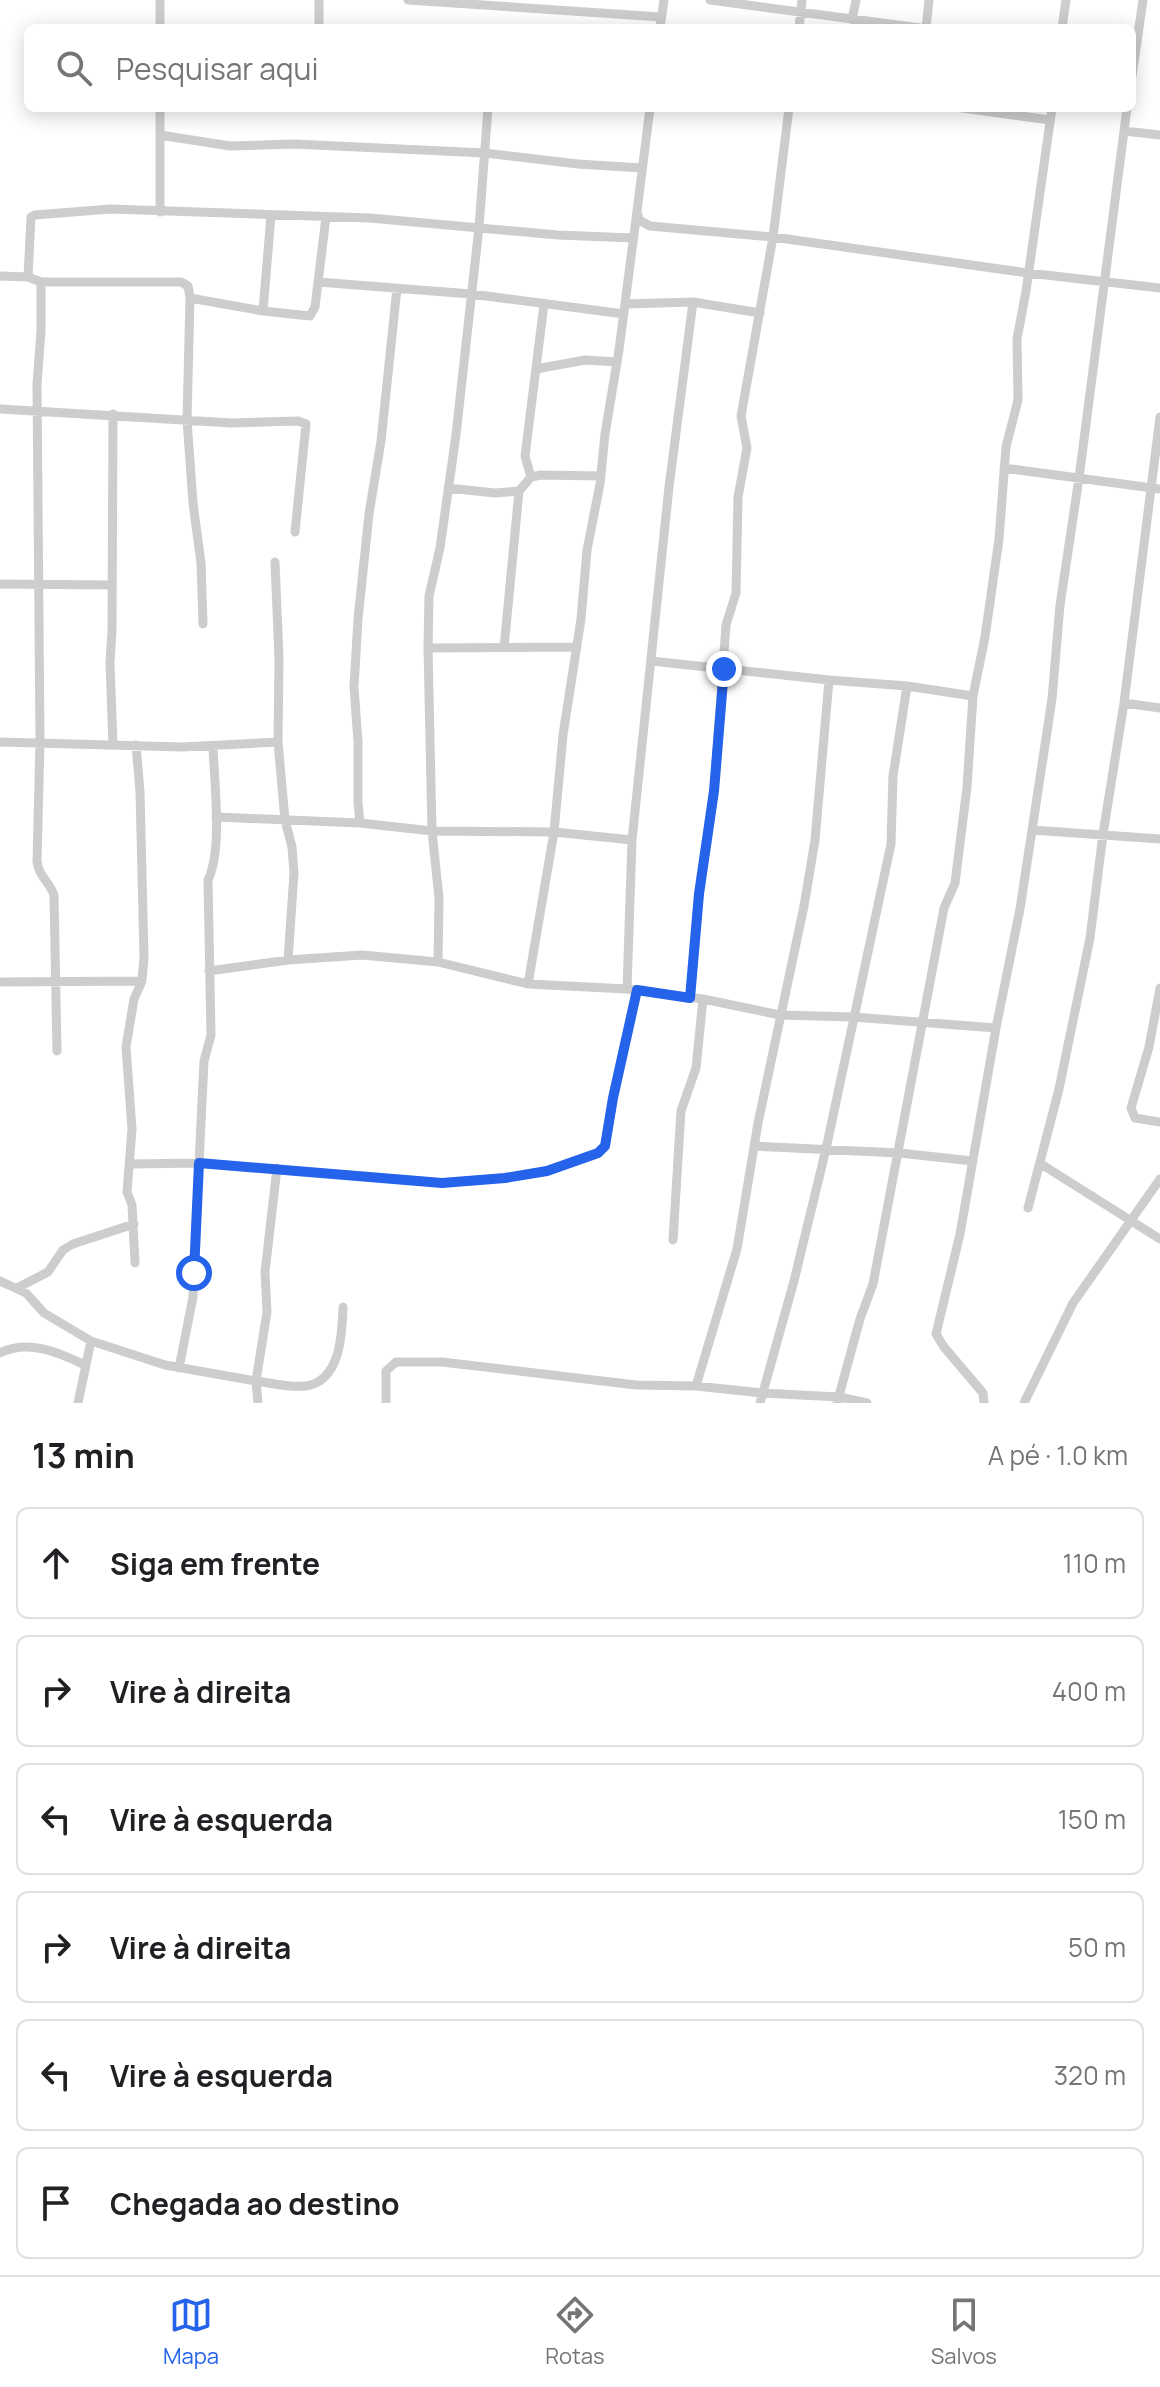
<!DOCTYPE html>
<html lang="pt">
<meta charset="utf-8">
<style>
:root{--surface:#fff;--page:#f2f2f2;--text:#202124;--muted:#757577;--line:#e0e0e0;--accent:#2563eb}
body{margin:0;font-family:Manrope,sans-serif;background:var(--page);color:var(--text)}
.stop{position:absolute;width:24px;height:24px;margin:-18px;border:6px solid #2563eb;border-radius:50%;background:#fff}
.stop.end{background:#2563eb;border-color:#fff;box-shadow:0 2px 8px #0008}
.list{margin:0;padding:0;list-style:none}
h2{display:flex;justify-content:space-between;align-items:center;height:104px;margin:0;padding:0 32px;font-size:34px}
h2 small{font-size:26px;font-weight:400;color:var(--muted)}
.list li{display:grid;grid-template-columns:52px 1fr auto;gap:24px;align-items:center;box-sizing:border-box;height:112px;margin:0 16px 16px;padding:0 16px;border:2px solid var(--line);border-radius:12px}
.list b{display:block;font-size:30px;white-space:nowrap}
.list em{font-size:26px;font-style:normal;color:var(--muted)}
.icon{flex:none;width:44px;height:44px;fill:none;stroke:currentColor;stroke-width:2;stroke-linecap:round;stroke-linejoin:round}
.map{position:relative;flex:none;width:1160px;height:1403px;overflow:hidden}
.search{position:absolute;background:var(--surface);box-shadow:0 4px 20px #0003;left:24px;right:24px;top:24px;height:88px;display:flex;align-items:center;gap:20px;box-sizing:border-box;padding:0 28px;border-radius:12px;color:var(--muted);font-size:30px}
.sheet{height:872px;background:var(--surface)}
nav{display:flex;justify-content:space-around;align-items:center;box-sizing:border-box;height:112px;border-top:2px solid var(--line);background:var(--surface);font-size:22px;color:var(--muted)}
nav a{display:grid;justify-items:center;gap:4px}
nav .on{color:var(--accent)}
.map>svg:first-child{display:block}
.lines{fill:none;stroke-linecap:round;stroke-linejoin:round}
.minor{stroke:#cdcdcd;stroke-width:9}
.route{stroke:#2563eb;stroke-width:10}
</style>
<div class="map">
<svg width="1160" height="1403" viewBox="0 0 1160 1403">
<rect width="100%" height="100%" fill="#fff"/>
<g class="lines">
<path class="minor" d="M 160,0 L 160,28
M 408,0 L 661,17
M 710,0 L 920,28
M 852,20 L 856,0
M 319,28 L 319,0
M 660,28 L 664,0
M 799,28 L 802,0
M 926,28 L 929,0
M 1062,28 L 1066,0
M 1132,76 L 1143,0
M 160,108 L 160,212
M 650,108 L 637,211 L 639,220 L 650,226 L 773,237 L 1028,273 L 1160,288
M 962,108 L 1050,120
M 1124,131 L 1160,135
M 160,135 L 230,146 L 294,144 L 485,153 L 578,164 L 642,168
M 0,276 L 28,277 L 41,282 L 181,282 L 188,286 L 190,298 L 187,420 L 193,503 L 201,563 L 203,624
M 28,277 L 31,217 L 35,215 L 111,209 L 370,218 L 558,235 L 633,238
M 41,282 L 41,331 L 37,384 L 40,742 L 37,861 C 39,878 48,879 54,895 L 57,1051
M 318,282 L 471,294 L 624,314
M 190,298 L 263,311 L 310,316 L 315,307 L 326,217
M 625,304 L 693,302 L 760,313
M 263,311 L 271,215
M 536,369 L 585,360 L 617,362
M 0,409 L 232,423 L 298,421 L 306,424 L 295,532
M 1004,468 L 1160,489
M 531,477 L 525,456 L 544,304
M 448,488 L 495,493 L 519,491 L 531,477 L 541,475 L 601,476
M 275,562 L 279,658 L 278,742 L 285,820 L 292,847 L 294,873 L 288,960
M 0,584 L 111,585
M 428,648 L 577,647
M 504,648 L 519,491
M 651,661 L 829,680 L 907,686 L 973,696
M 1124,703 L 1160,708
M 0,742 L 182,747 L 278,742
M 113,744 L 110,663 L 112,631 L 113,414
M 213,746 C 214,782 223,849 208,880 L 211,1035 L 204,1061 L 199,1163 L 442,1183 L 505,1178 L 547,1171 L 598,1153 L 605,1146 L 613,1098 L 637,990
M 216,817 L 360,823 L 432,831 L 554,832 L 632,840
M 360,823 L 358,803 L 358,742 L 354,687 L 358,619 L 369,514 L 381,441 L 397,288
M 1032,830 L 1160,839
M 438,962 L 439,898 L 432,831 L 428,648 L 429,596 L 440,548 L 456,435 L 479,227 L 488,108
M 209,971 L 288,960 L 362,955 L 438,962 L 528,984 L 627,989 L 703,999 L 780,1015 L 853,1017 L 996,1028
M 0,982 L 142,981
M 528,984 L 554,832 L 563,735 L 581,619 L 587,550 L 600,484 L 605,434 L 619,350 L 637,211
M 1160,988 L 1149,1047 L 1131,1108 L 1135,1118 L 1160,1122
M 627,989 L 632,840 L 669,487 L 693,302
M 690,998 L 699,894 L 714,791 L 726,625 L 736,593 L 738,497 L 747,448 L 741,416 L 773,237 L 789,108
M 754,1146 L 899,1153 L 973,1161
M 130,1164 L 199,1163 L 193,1297 L 179,1368
M 1041,1164 L 1160,1239
M 277,1168 L 265,1272 L 267,1312 L 256,1381 C 272,1383 290,1388 306,1386 C 341,1381 342,1333 343,1307
M 1028,1208 L 1059,1089 L 1090,938 L 1103,834 L 1124,703 L 1160,417
M 673,1240 L 681,1111 L 696,1068 L 703,999
M 135,1263 L 132,1205 L 127,1192 L 132,1129 L 126,1047 L 134,999 L 142,981 L 144,957 L 140,792 L 136,745
M 0,1281 L 26,1293 L 44,1313 L 91,1341 L 165,1365 L 256,1381 L 258,1403
M 17,1288 L 48,1272 L 63,1250 L 73,1244 L 134,1224
M 0,1353 C 28,1339 58,1352 85,1365
M 696,1386 L 737,1249 L 758,1123 L 804,906 L 815,840 L 829,680
M 78,1403 L 91,1341
M 386,1403 L 386,1371 L 396,1362 L 442,1362 L 636,1385 L 696,1386 L 762,1393 L 839,1397 L 867,1403
M 760,1403 L 794,1281 L 826,1149 L 891,844 L 893,776 L 907,686
M 837,1403 L 860,1319 L 873,1284 L 944,908 L 955,883 L 967,787 L 973,696 L 985,637 L 999,539 L 1006,447 L 1018,400 L 1017,339 L 1026,291 L 1052,108
M 984,1403 L 983,1393 L 944,1347 L 936,1334 L 960,1234 L 996,1028 L 1020,909 L 1052,699 L 1060,605 L 1079,478 L 1127,108
M 1024,1403 L 1073,1303 L 1160,1179"/>
</g>
<g class="lines">
<path class="route" d="M 194,1273 L 199,1163 L 442,1183 L 505,1178 L 547,1171 L 598,1153 L 605,1146 L 613,1098 L 637,990 L 690,998 L 699,894 L 714,791 L 724,669"/>
</g>
</svg>
<div class="stop" style="left:194px;top:1273px"></div>
<div class="stop end" style="left:724px;top:669px"></div>
<div class="search"><svg class="icon" aria-label="search" viewBox="0 0 24 24"><circle cx="10" cy="10" r="6"/><path d="M15 15l6 6"/></svg>Pesquisar aqui</div>
</div>
<section class="sheet">
<h2>13 min<small>A pé · 1.0 km</small></h2>
<ul class="list">
<li><svg class="icon" aria-label="ahead" viewBox="0 0 24 24"><path d="M12 20V5M6 11l6-6 6 6"/></svg><div><b>Siga em frente</b></div><em>110 m</em></li>
<li><svg class="icon" aria-label="right" viewBox="0 0 24 24"><path d="M7 20v-9h11M14 6l5 5-5 5"/></svg><div><b>Vire à direita</b></div><em>400 m</em></li>
<li><svg class="icon" aria-label="left" viewBox="0 0 24 24"><path d="M17 20v-9H6M10 6l-5 5 5 5"/></svg><div><b>Vire à esquerda</b></div><em>150 m</em></li>
<li><svg class="icon" aria-label="right" viewBox="0 0 24 24"><path d="M7 20v-9h11M14 6l5 5-5 5"/></svg><div><b>Vire à direita</b></div><em>50 m</em></li>
<li><svg class="icon" aria-label="left" viewBox="0 0 24 24"><path d="M17 20v-9H6M10 6l-5 5 5 5"/></svg><div><b>Vire à esquerda</b></div><em>320 m</em></li>
<li><svg class="icon" aria-label="arrive" viewBox="0 0 24 24"><path d="M6 21V4h12l-3 4 3 4H6"/></svg><div><b>Chegada ao destino</b></div></li>
</ul>
</section>
<nav>
<a class="on"><svg class="icon" aria-label="map" viewBox="0 0 24 24"><path d="M3 6l6-2 6 2 6-2v14l-6 2-6-2-6 2zM9 4v14M15 6v14"/></svg>Mapa</a>
<a><svg class="icon" aria-label="directions" viewBox="0 0 24 24"><path d="M12 3l9 9-9 9-9-9zM9 14v-3h6M13 9l2 2-2 2"/></svg>Rotas</a>
<a><svg class="icon" aria-label="saved" viewBox="0 0 24 24"><path d="M7 4h10v16l-5-4-5 4z"/></svg>Salvos</a>
</nav>
